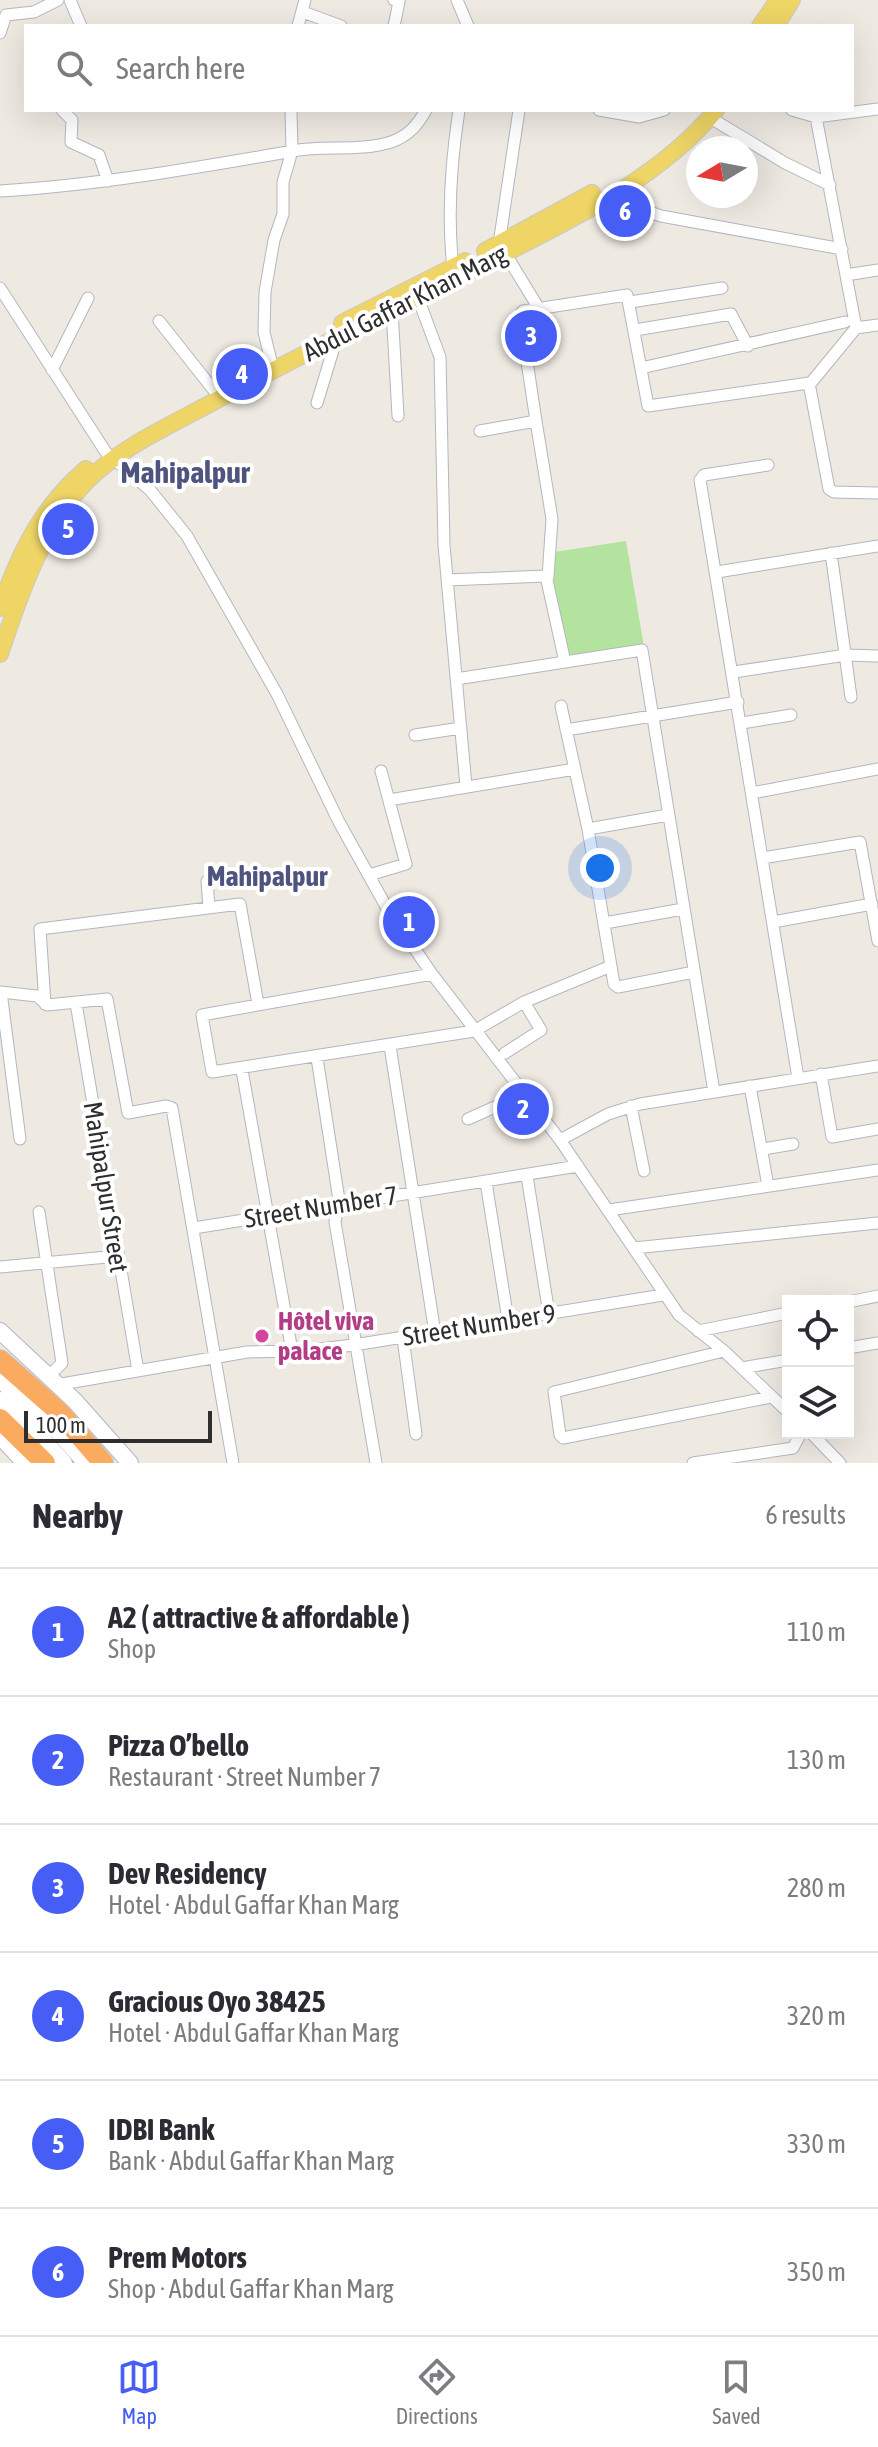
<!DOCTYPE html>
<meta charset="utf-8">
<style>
:root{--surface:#fff;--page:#f2f2f3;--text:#2b2b33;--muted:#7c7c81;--line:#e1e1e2;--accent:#465ef6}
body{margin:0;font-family:"Asap Condensed",sans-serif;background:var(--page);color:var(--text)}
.controls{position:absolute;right:24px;bottom:24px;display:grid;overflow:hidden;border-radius:0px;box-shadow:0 8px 32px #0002}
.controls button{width:72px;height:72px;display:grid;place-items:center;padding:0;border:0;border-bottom:2px solid var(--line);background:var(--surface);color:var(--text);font:40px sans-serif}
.compass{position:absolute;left:686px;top:136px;width:72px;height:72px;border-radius:50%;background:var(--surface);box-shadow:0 8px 32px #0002;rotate:260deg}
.scale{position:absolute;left:24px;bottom:20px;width:188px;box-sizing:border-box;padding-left:8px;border:4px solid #2e2e2e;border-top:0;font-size:22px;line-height:28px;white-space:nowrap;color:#2e2e2e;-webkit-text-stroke:6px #fff;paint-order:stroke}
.you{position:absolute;left:600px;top:868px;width:28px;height:28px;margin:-20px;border:6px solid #fff;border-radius:50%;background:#1a73e8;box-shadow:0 0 0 12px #1a73e833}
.badge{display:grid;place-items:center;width:52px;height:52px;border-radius:50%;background:var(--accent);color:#fff;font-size:26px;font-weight:700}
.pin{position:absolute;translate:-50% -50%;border:4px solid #fff;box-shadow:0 2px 8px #0006}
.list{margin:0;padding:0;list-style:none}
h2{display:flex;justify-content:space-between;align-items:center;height:104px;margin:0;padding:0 32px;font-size:34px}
h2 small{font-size:26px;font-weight:400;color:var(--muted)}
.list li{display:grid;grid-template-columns:52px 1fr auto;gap:24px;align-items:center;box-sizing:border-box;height:128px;padding:0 32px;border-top:2px solid var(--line)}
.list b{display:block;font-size:30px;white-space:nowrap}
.list p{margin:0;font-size:26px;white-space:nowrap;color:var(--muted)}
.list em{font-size:26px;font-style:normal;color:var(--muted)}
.icon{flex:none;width:44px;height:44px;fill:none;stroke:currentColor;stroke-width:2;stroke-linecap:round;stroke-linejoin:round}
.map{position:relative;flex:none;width:878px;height:1463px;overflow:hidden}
.search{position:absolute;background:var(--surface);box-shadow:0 8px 32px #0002;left:24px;right:24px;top:24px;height:88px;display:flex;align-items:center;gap:20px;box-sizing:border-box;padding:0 28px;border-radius:0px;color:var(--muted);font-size:30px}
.sheet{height:872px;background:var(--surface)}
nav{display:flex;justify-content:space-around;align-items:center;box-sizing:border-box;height:112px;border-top:2px solid var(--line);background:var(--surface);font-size:22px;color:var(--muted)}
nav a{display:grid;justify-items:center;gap:4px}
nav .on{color:var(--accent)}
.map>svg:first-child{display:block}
.green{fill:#b3e39f}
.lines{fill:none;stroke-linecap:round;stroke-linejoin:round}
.street-casing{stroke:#b4b6c0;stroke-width:13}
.secondary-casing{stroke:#b4b6c0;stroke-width:18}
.primary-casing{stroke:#c9c9c9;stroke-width:18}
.highway-casing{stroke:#c9c9c9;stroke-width:22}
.street{stroke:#fff;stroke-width:11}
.secondary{stroke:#fff;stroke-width:16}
.primary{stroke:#eed566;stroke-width:16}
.highway{stroke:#fbab60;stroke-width:20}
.hotel-dot{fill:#d1479c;stroke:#fff;stroke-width:3}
.labels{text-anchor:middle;stroke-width:8;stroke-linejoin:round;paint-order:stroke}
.street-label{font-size:26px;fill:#2e2e2e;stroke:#fff}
.hotel-label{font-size:26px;font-weight:bold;fill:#b23c85;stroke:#fff;text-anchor:start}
.neighbourhood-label{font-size:28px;font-weight:bold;fill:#4e547e;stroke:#fff}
.quarter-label{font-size:30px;font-weight:bold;fill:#4e547e;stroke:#fff}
</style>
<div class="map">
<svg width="878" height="1463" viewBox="0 0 878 1463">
<rect width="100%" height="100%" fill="#eee9e1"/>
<path class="green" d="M 626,541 L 644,647 L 566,661 L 548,553 Z"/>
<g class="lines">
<defs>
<path id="street" d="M 70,0 L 81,26
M 394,0 L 399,2 L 394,26
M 457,0 L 468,26
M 303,12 L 341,26
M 298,26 L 305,0
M 0,33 L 6,15 L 34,12 L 58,0
M 62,110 L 72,120 L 71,142 L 99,155 L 108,181
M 599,110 L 639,117 L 664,110
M 792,110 L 816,117 L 878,109
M 709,117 L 785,163 L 830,185
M 816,117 L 856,328
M 624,187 L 641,209 L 661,216 L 842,249
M 0,191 C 99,185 195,168 293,151 C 325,145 360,152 391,142 C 408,136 417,126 426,110
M 499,244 L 519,110
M 505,253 L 538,307
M 453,268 C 447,215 451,162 459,110
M 846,275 L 878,270
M 0,288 L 107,454
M 418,298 L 440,357 L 444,545 L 466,786
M 630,302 L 722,288
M 392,310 L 398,416
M 159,321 L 216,393
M 635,330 L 731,314 L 748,346
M 271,361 L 264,332 L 265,292 L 274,240 L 283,214 L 283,182 L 292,151 L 291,110
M 641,368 L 845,322
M 52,370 L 88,298
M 810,384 L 856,328 L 878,325
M 317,403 L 337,337
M 536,421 L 552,519 L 548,577
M 480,431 L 536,421 L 520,315 L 523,311 L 627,295 L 648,406 L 809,383 L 829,489 L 834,492 L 878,493
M 115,460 L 150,490 L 187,536 L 277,694 L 339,822 L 388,910 L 432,974 L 560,1140 L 679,1315 L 724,1351 L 788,1412
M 768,465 L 704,475 L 700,480 L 798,1078
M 831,553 L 851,697
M 717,572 L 878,546
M 447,580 L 546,576 L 565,662 L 642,650 L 714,1092
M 734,672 L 846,655 L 878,656
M 456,679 L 565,662
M 561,706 L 588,829 L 614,984 L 618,987 L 694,972
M 742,723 L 791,715
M 566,730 L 738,702
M 415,735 L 461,728
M 752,793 L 878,769
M 389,800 L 575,769
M 588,829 L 668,815
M 762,858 L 860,842 L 878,941
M 369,875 L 406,864 L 381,771
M 207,881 L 209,908
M 773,922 L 872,904
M 605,923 L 683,909
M 432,974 L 202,1015 L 212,1072 L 474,1031 L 524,1002 L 611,966
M 0,992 L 37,996 L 47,1005 L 107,999 L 128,1113 L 166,1106 L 172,1108 L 233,1463
M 1,992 L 20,1139
M 76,1003 L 138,1371
M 45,1004 L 40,929 L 240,904 L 258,1004
M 390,1046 L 435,1333
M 505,1053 L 541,1030 L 524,1002
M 317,1058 L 339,1200 L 335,1222 L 376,1463
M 242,1070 L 292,1351
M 821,1074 L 832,1137 L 878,1129
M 750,1086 L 768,1186
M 631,1106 L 644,1171
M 468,1119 L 524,1094
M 560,1140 L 608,1114 L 640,1104 L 878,1066
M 763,1149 L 793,1144
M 527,1176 L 549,1314
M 486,1182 L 508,1320
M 609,1210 L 878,1170
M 39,1212 L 62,1363 L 48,1377
M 194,1228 L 578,1166
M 634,1248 L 878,1223
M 0,1267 L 118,1256
M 848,1302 L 878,1296
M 698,1331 L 788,1313
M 403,1338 L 416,1434
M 848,1348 L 878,1343
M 724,1351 L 554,1392 L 560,1435 L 563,1438 L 771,1397
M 742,1368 L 788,1360
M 56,1385 L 247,1352 L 302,1351 L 354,1345 L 663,1295
M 811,1433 L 840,1463
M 693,1463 L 793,1448 L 801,1433"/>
<path id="secondary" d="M 0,1331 L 75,1401 L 130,1463
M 0,1380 L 51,1424 L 86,1463
M 0,1400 L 31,1426 L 64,1463
M 0,1436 L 25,1463"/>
<path id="primary" d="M 760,26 L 778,0
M 776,26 L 792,0
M 485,251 L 592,193
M 342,323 L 465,261
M 0,608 C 19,554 42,506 86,469
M 0,654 C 19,597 43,526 86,482 C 120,447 173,424 215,401 C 305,352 398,308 490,261 C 570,220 658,180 716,110"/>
<path id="highway" d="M 0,1360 L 59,1412 L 103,1463
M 0,1419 L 45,1463"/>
</defs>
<use href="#street" class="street-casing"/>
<use href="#secondary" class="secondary-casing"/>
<use href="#primary" class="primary-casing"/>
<use href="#highway" class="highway-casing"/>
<use href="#street" class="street"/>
<use href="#secondary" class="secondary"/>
<use href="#primary" class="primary"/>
<use href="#highway" class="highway"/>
</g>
<circle class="hotel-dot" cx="262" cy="1336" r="8"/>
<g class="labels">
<g class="street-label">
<text transform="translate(405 303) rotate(-27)" y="9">Abdul Gaffar Khan Marg</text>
<text transform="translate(106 1187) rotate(81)" y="9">Mahipalpur Street</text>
<text transform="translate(321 1207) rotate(-9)" y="9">Street Number 7</text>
<text transform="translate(479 1325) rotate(-9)" y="9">Street Number 9</text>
</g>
<g class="hotel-label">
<text x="278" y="1330">Hôtel viva<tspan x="278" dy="30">palace</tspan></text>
</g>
<g class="neighbourhood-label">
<text x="267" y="886">Mahipalpur</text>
</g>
<g class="quarter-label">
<text x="185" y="483">Mahipalpur</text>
</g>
</g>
</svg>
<div class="controls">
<button><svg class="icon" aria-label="locate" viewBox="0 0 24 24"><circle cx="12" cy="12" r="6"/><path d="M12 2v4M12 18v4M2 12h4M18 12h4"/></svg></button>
<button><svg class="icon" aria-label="layers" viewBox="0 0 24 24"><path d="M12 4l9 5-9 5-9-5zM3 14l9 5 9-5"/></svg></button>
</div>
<svg class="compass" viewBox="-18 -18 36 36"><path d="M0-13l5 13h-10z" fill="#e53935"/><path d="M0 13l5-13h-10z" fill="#7c7c81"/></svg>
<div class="scale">100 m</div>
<div class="you"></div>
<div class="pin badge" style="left:409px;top:922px">1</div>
<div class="pin badge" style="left:523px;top:1109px">2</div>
<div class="pin badge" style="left:531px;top:336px">3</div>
<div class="pin badge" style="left:242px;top:374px">4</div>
<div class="pin badge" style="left:68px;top:529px">5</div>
<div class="pin badge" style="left:625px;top:211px">6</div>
<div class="search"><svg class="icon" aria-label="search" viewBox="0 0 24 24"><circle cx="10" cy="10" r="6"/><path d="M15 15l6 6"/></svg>Search here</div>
</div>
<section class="sheet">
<h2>Nearby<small>6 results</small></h2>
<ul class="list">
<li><span class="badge">1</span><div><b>A2 ( attractive &amp; affordable )</b><p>Shop</p></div><em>110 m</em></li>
<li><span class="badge">2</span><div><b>Pizza O’bello</b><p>Restaurant · Street Number 7</p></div><em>130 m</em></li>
<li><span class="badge">3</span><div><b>Dev Residency</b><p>Hotel · Abdul Gaffar Khan Marg</p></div><em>280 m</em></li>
<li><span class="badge">4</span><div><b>Gracious Oyo 38425</b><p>Hotel · Abdul Gaffar Khan Marg</p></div><em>320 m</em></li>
<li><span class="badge">5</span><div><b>IDBI Bank</b><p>Bank · Abdul Gaffar Khan Marg</p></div><em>330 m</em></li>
<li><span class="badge">6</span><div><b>Prem Motors</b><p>Shop · Abdul Gaffar Khan Marg</p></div><em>350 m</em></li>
</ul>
</section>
<nav>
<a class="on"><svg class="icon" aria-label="map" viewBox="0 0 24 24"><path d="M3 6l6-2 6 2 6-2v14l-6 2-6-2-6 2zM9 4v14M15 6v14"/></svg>Map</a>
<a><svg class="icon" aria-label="directions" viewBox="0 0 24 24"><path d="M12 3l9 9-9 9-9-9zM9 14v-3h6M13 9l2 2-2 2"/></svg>Directions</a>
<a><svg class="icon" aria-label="saved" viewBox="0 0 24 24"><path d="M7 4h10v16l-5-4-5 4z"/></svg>Saved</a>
</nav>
